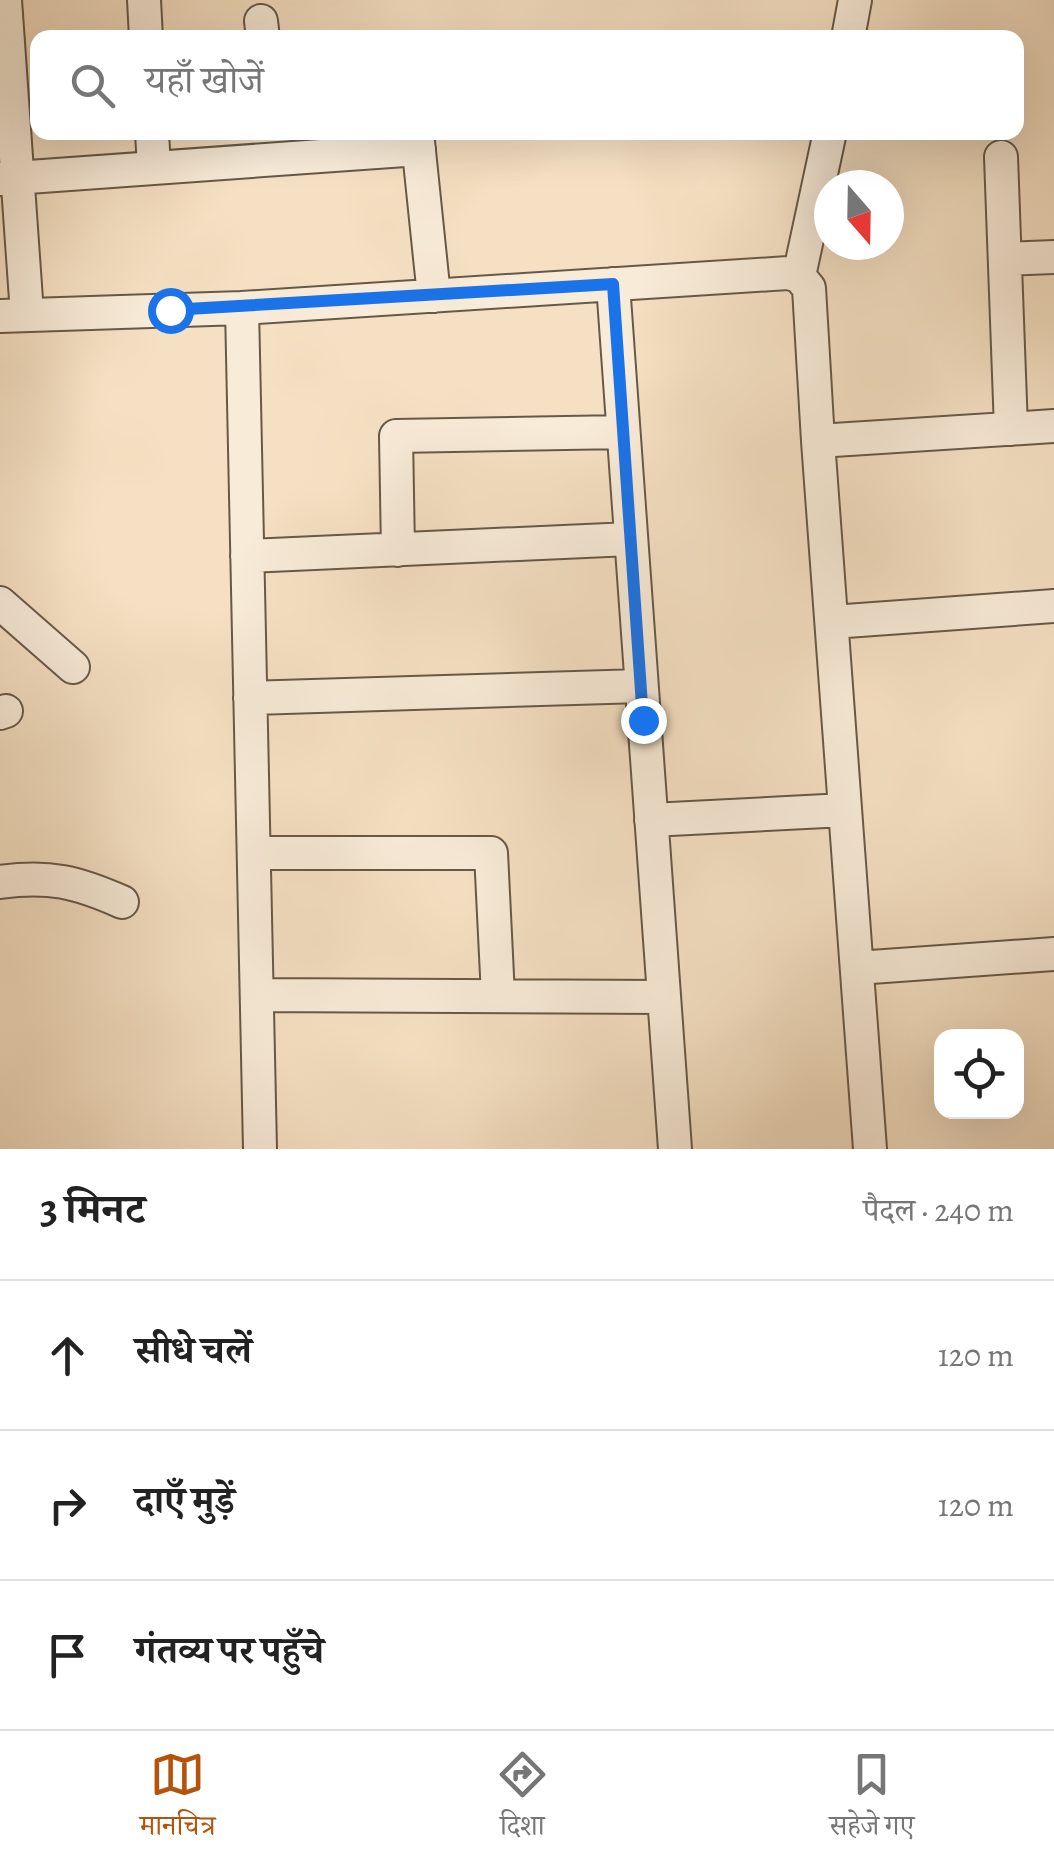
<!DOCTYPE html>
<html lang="hi">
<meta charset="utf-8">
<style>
:root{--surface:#fff;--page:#f2f2f2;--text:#222;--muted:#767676;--line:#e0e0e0;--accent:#b45309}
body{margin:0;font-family:Alegreya,"Noto Serif Devanagari",serif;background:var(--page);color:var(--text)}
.controls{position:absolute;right:30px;bottom:30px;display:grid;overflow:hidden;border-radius:20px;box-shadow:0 10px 40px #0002}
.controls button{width:90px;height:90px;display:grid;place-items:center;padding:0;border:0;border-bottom:2px solid var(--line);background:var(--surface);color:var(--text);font:50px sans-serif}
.compass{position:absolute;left:814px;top:170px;width:90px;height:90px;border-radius:50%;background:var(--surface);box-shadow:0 10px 40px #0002;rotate:160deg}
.stop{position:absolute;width:30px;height:30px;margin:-22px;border:8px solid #1a73e8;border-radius:50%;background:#fff}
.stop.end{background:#1a73e8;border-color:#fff;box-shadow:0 2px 10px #0008}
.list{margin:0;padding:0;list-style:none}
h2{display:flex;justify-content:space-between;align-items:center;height:130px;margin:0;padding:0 40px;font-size:42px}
h2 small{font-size:32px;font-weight:400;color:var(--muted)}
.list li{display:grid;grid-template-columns:65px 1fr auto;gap:30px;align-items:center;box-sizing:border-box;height:150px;padding:0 40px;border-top:2px solid var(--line)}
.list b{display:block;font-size:38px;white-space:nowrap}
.list em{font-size:32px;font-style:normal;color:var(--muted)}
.icon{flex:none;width:55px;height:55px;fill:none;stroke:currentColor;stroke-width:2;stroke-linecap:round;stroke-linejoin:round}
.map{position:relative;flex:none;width:1054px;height:1149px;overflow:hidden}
.search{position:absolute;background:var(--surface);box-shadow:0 10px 40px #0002;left:30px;right:30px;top:30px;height:110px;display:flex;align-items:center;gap:25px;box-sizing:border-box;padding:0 35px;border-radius:20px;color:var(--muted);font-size:38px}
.sheet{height:580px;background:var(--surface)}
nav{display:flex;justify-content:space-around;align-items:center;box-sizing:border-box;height:140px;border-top:2px solid var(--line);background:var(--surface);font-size:28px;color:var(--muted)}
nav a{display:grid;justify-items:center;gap:5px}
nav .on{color:var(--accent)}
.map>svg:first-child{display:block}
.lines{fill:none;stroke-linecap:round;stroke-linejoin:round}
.minor-casing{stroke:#675948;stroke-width:36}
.minor{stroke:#f8ebd8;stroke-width:32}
.route{stroke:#1a73e8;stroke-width:12}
</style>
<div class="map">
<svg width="1054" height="1149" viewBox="0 0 1054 1149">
<rect width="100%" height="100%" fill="#f5e0c3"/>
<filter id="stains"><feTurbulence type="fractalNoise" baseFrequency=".002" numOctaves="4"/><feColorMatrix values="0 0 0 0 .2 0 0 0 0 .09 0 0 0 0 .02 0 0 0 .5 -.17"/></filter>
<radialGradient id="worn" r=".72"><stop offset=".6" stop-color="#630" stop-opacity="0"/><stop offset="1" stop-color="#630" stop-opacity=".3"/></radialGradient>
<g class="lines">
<defs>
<path id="minor" d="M 5,0 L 27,314
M 144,0 L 146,38
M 261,21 L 263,38
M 848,38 L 855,0
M 152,132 L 154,168
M 417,132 L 434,296
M 1001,157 L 1011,429
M 0,179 L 419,149
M 1005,259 L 1054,257
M 799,276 L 830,132
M 613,284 L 675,1149
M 0,316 L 242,308
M 398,550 L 396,436 L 623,432
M 247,556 L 630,539
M 0,603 L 73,667
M 832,622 L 1054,606
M 250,698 L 641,686
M 0,713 L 6,711
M 651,820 L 845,810
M 254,853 L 491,853 L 498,996
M 0,882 C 49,875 77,882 122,902
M 857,968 L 1054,954
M 257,995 L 664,997
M 260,1149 L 242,308 L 788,273 L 799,276 L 809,288 L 818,441
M 870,1149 L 818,441 L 1054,426"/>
</defs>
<use href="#minor" class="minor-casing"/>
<use href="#minor" class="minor"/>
</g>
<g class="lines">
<path class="route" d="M 170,310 L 613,284 L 643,720"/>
</g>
<rect width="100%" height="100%" filter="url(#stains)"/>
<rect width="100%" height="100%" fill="url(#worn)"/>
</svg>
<div class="controls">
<button><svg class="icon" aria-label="locate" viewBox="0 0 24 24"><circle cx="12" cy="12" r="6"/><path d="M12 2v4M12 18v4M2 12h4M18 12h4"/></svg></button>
</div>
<svg class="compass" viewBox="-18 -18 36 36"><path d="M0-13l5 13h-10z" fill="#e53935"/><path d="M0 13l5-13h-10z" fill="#767676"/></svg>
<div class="stop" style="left:170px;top:310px"></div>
<div class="stop end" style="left:643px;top:720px"></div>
<div class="search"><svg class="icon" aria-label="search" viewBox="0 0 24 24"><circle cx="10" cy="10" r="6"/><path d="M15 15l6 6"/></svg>यहाँ खोजें</div>
</div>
<section class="sheet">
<h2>3 मिनट<small>पैदल · 240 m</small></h2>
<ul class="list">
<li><svg class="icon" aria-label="ahead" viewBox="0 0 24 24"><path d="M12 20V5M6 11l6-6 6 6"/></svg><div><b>सीधे चलें</b></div><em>120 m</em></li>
<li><svg class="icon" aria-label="right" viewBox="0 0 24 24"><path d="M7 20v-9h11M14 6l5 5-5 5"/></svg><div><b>दाएँ मुड़ें</b></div><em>120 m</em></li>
<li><svg class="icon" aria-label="arrive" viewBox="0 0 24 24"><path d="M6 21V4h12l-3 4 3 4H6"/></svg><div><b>गंतव्य पर पहुँचे</b></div></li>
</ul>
</section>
<nav>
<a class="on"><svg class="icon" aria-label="map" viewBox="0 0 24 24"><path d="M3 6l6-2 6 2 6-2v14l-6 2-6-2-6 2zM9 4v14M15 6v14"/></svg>मानचित्र</a>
<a><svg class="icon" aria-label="directions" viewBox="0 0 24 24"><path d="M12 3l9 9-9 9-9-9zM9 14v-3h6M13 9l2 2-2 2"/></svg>दिशा</a>
<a><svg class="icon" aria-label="saved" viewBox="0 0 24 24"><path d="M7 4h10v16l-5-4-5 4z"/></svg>सहेजे गए</a>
</nav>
